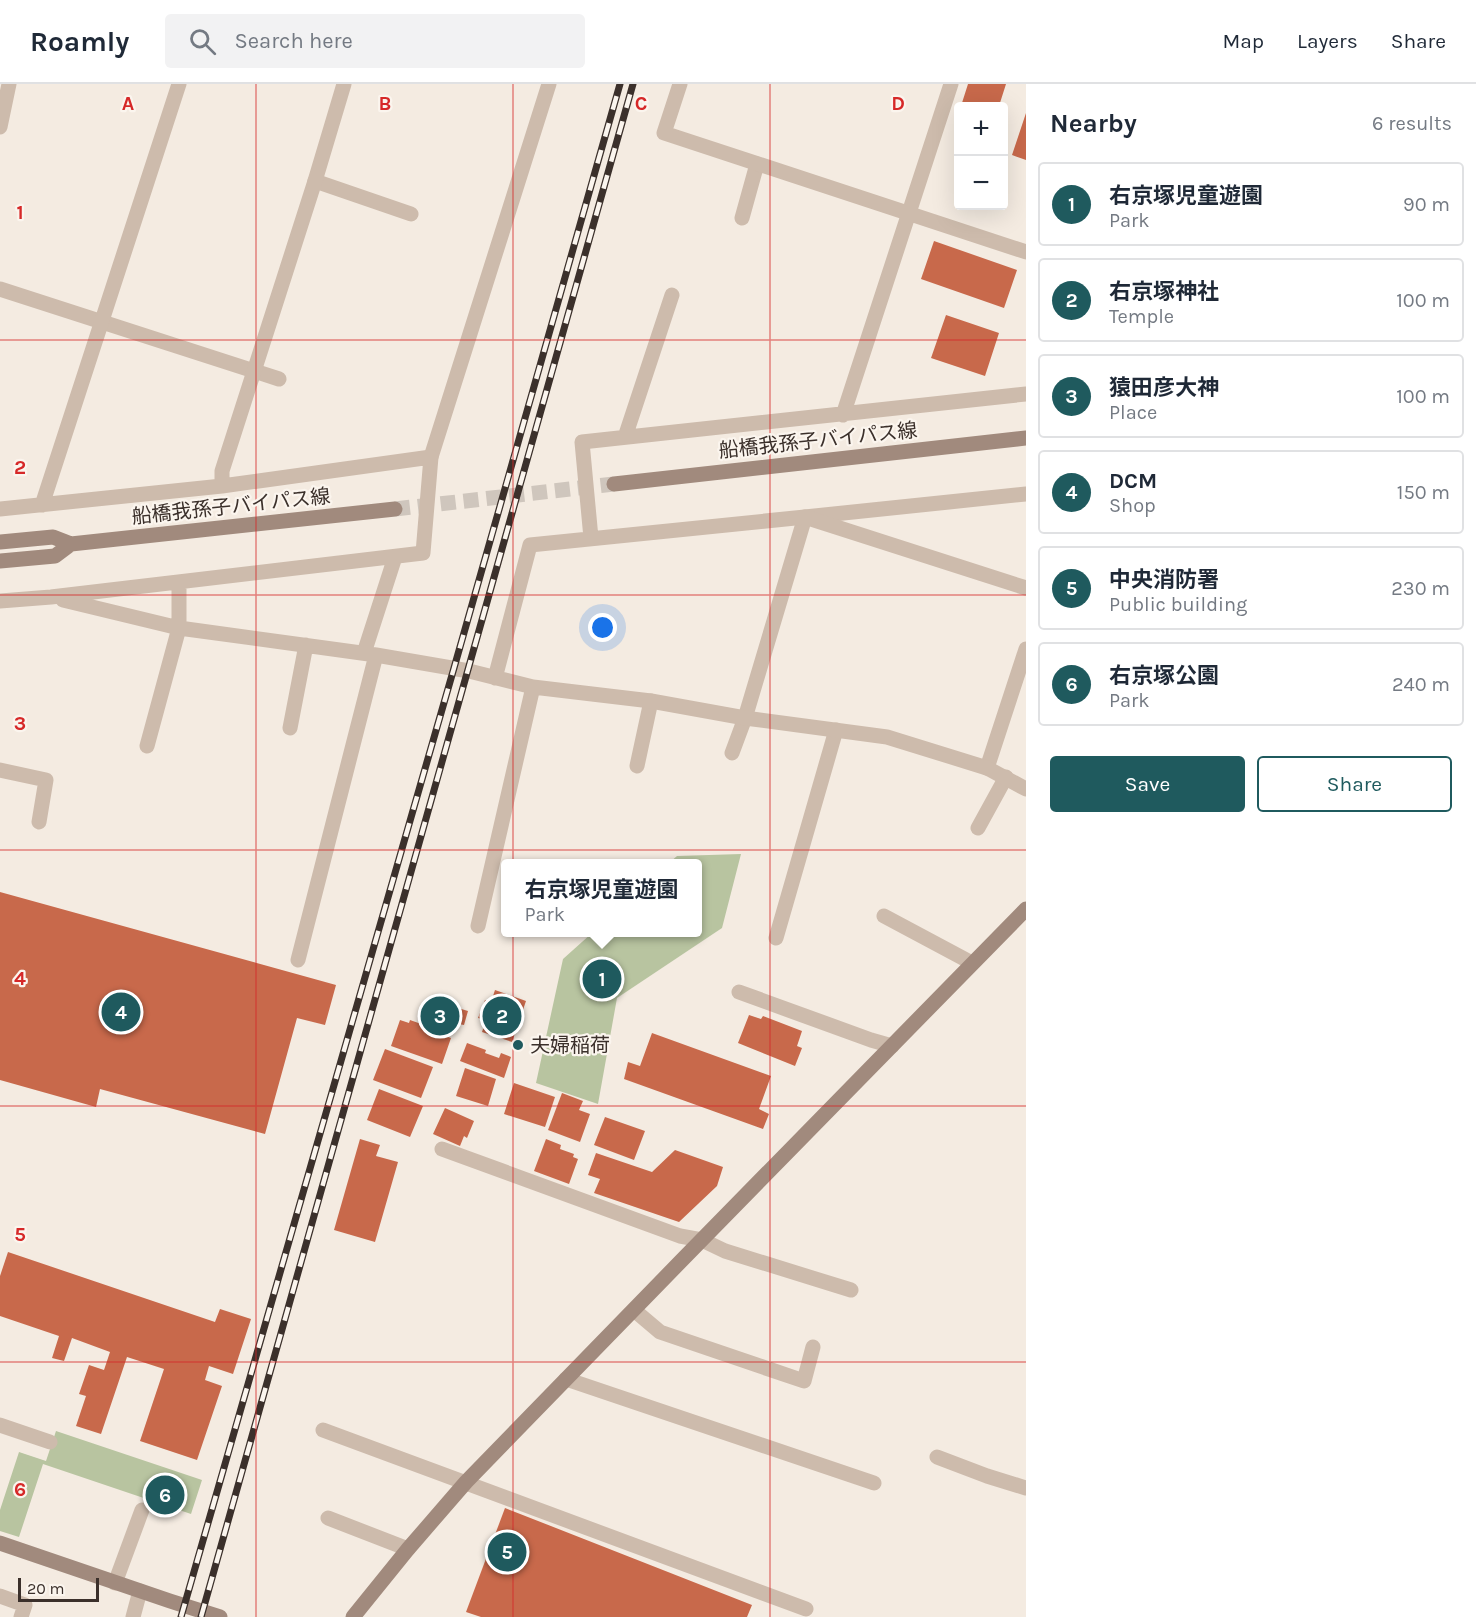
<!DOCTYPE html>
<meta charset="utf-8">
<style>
:root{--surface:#fff;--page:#f2f2f3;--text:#1f2937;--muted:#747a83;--line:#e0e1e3;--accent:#1f5a5e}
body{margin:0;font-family:Karla,"Noto Sans JP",sans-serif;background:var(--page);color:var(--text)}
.controls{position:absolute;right:18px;top:18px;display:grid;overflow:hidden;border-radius:6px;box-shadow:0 6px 24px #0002}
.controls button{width:54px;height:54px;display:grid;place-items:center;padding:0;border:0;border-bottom:2px solid var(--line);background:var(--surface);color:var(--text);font:30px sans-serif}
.scale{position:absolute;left:18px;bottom:15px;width:81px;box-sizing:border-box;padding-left:6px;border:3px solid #3b302b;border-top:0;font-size:16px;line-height:21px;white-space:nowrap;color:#3b302b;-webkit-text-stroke:4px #fbf5ee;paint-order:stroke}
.you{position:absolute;left:603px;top:544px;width:21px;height:21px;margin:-15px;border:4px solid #fff;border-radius:50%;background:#1a73e8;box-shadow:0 0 0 9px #1a73e833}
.badge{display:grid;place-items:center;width:39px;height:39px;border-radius:50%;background:var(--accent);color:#fff;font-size:20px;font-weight:700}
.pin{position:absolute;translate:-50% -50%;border:3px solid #fff;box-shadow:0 2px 6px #0006}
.popup{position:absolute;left:501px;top:775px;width:201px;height:78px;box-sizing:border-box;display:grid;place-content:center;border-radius:6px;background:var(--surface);filter:drop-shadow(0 2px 4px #0005);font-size:20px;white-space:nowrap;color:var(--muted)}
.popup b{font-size:22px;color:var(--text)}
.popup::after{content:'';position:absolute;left:50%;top:100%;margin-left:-12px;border:12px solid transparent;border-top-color:var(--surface)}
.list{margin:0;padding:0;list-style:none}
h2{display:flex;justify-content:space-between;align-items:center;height:78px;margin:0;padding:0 24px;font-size:26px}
h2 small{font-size:20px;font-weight:400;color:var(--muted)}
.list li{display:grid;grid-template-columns:39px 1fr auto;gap:18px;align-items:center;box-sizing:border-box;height:84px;margin:0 12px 12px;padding:0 12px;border:2px solid var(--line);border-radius:6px}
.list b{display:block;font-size:22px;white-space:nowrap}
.list p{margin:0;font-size:20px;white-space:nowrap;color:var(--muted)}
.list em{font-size:20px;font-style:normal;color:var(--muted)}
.actions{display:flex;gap:12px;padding:18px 24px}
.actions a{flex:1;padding:14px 0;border:2px solid var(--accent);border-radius:6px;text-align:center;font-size:21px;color:var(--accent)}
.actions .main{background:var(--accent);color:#fff}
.icon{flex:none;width:33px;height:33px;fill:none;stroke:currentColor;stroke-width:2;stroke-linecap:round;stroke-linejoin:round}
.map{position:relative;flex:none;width:1026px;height:1533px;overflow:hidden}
header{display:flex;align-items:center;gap:36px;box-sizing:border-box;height:84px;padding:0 30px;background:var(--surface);border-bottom:2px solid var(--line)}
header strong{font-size:28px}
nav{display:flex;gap:33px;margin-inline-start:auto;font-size:21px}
.search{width:420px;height:54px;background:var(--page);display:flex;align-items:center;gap:15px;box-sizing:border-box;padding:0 21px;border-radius:6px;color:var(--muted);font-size:22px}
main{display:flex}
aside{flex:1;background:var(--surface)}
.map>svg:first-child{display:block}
.green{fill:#b8c4a0}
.building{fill:#c8694b}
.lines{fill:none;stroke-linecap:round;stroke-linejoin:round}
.secondary-tunnel{stroke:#cfc6bd;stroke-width:15;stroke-dasharray:15 8;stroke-linecap:butt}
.lane{stroke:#cdbbac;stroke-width:15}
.street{stroke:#cdbbac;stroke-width:15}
.secondary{stroke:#a18a7d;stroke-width:15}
.rail-casing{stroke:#3b302b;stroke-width:7}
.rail{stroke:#fbf5ee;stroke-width:4.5;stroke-dasharray:14;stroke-linecap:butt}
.grid{fill:none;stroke:#d62828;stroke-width:1.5;stroke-opacity:0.55}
.poi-dot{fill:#1f5a5e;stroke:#fbf5ee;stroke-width:2}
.labels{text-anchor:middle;stroke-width:4.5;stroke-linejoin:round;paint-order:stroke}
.street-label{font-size:20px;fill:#3b302b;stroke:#fbf5ee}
.poi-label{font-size:20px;fill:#3b302b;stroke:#fbf5ee;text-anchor:start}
.grid-label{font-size:20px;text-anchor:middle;font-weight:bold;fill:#d62828;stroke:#fbf5ee;stroke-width:4.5;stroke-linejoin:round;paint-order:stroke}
</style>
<header>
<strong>Roamly</strong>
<div class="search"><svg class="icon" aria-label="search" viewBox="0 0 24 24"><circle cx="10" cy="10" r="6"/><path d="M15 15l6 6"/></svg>Search here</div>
<nav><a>Map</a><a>Layers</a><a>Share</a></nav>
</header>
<main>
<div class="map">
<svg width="1026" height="1533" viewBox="0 0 1026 1533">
<rect width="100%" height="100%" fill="#f4ebe1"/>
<path class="green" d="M 741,770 L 722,844 L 617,914 L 598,1020 L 536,999 L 563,875 L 592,849 L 698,848 L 698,780 L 669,779 L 677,772 Z
M 56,1347 L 202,1396 L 191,1430 L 43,1380 L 19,1453 L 0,1447 L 0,1426 L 19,1368 L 46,1377 Z"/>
<path class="building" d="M 968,0 L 1006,0 L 999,22 L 961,22 Z
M 1026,29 L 1026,76 L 1012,71 Z
M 934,157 L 1017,186 L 1004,224 L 921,195 Z
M 946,231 L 999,249 L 985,292 L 931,274 Z
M 0,808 L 336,901 L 325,941 L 297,934 L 265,1050 L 100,1005 L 96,1023 L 0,996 Z
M 495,906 L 526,917 L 512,958 L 482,948 L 486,936 L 478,934 L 485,916 L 491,918 Z
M 458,924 L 468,927 L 464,941 L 454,939 Z
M 749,931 L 761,935 L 763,932 L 802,947 L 797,962 L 802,964 L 795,982 L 738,959 Z
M 400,936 L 409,939 L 410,936 L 424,941 L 423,944 L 451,954 L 442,980 L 391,962 Z
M 652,949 L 771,992 L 759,1025 L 769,1030 L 763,1045 L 624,995 L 628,978 L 640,982 Z
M 467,959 L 486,966 L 485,969 L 499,974 L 501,969 L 511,973 L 504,994 L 460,977 Z
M 385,965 L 433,983 L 421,1014 L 373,996 Z
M 465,984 L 496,995 L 488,1022 L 456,1012 Z
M 514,999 L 555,1013 L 545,1043 L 504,1030 Z
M 379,1005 L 423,1022 L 410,1053 L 367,1036 Z
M 562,1009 L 583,1017 L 579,1026 L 590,1030 L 580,1058 L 548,1046 Z
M 445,1024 L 474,1037 L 467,1054 L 464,1052 L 460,1062 L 433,1050 Z
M 605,1033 L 645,1047 L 634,1076 L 594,1061 Z
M 360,1055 L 380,1061 L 376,1072 L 398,1078 L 375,1158 L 334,1146 Z
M 546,1055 L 561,1061 L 560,1065 L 574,1070 L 573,1073 L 578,1075 L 569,1100 L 534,1087 Z
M 675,1066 L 723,1083 L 717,1102 L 679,1138 L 594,1109 L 600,1095 L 588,1091 L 596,1069 L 652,1088 Z
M 8,1168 L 215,1238 L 220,1225 L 251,1235 L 233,1290 L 209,1282 L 205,1296 L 222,1302 L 197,1376 L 140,1357 L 164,1285 L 127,1273 L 101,1350 L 76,1342 L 86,1312 L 79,1310 L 89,1281 L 104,1286 L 110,1268 L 72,1254 L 64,1277 L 52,1274 L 59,1252 L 0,1232 L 0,1192 Z
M 505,1424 L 752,1521 L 747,1533 L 481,1533 L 466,1528 Z"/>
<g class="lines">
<path class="secondary-tunnel" d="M 395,425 L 614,400"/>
<path class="lane" d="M 315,97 L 411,130
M 742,134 L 757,80
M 0,205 L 279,295
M 431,373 L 549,0
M 732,669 L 745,634 L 805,433 L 1026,410
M 637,682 L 651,617
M 987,684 L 1026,565
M 978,744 L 1006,693
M 884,832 L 972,879
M 776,854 L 836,646
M 739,908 L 871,956 L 892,962
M 442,1065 L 680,1152 L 702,1156 L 725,1167 L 851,1206
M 634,1226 L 660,1248 L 804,1297 L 813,1263
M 566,1295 L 874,1399
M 0,1341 L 50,1358
M 328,1434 L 408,1465
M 115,1499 L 142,1426
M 0,1512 L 25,1521 L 21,1533
M 133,1533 L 140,1507"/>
<path class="street" d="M 680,0 L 664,49 L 1026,168
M 0,43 L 9,0
M 843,331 L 951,0
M 625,353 L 672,211
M 222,402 L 222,387 L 315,97 L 344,0
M 42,421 L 179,0
M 0,425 L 222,402 L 431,373 L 423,469 L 51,513 L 0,517
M 591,454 L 582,358 L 1026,310
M 63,516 L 179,544 L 376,571 L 469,587 L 533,603
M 364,569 L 395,473
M 495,594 L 530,461 L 805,433 L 1026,504
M 290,644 L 306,561
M 147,662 L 179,544 L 179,498
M 0,686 L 46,696 L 39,738
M 478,842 L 533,603 L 651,617 L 745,634 L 887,653 L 987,684 L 1026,705
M 298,876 L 376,571
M 323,1346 L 806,1525
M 937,1373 L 987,1392 L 1026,1404"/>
<path class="secondary" d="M 614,400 L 1026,354
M 0,458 L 53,453 L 71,460 L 395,425
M 0,477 L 55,472 L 71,460
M 0,1459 L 170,1517 L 220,1533
M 353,1533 L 408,1465 L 466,1398 L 682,1176 L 1026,825"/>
<defs>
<path id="rail" d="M 181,1533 L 454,584 L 620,0
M 201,1533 L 633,0"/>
</defs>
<use href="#rail" class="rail-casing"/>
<use href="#rail" class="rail"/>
</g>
<path class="grid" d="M 256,0 L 256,1533M 513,0 L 513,1533M 770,0 L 770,1533M 0,256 L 1026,256M 0,511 L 1026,511M 0,766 L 1026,766M 0,1022 L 1026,1022M 0,1278 L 1026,1278"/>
<circle class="poi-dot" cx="518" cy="961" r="6"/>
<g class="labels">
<g class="street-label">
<text transform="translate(818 356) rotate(-6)" y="7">船橋我孫子バイパス線</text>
<text transform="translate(231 422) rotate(-6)" y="7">船橋我孫子バイパス線</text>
</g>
<g class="poi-label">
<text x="530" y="968">夫婦稲荷</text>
</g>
</g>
<g class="grid-label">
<text x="128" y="26">A</text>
<text x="385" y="26">B</text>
<text x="641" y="26">C</text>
<text x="898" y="26">D</text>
<text x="20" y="135">1</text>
<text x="20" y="390">2</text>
<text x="20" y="646">3</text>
<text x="20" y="901">4</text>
<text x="20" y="1157">5</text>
<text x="20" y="1412">6</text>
</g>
</svg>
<div class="controls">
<button>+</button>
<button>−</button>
</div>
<div class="scale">20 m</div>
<div class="you"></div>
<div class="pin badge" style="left:602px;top:895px">1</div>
<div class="popup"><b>右京塚児童遊園</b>Park</div>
<div class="pin badge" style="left:502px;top:932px">2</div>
<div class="pin badge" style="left:440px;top:932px">3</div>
<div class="pin badge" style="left:121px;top:928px">4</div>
<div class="pin badge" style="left:507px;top:1468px">5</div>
<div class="pin badge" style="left:165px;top:1411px">6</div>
</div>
<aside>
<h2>Nearby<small>6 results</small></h2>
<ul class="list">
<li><span class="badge">1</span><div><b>右京塚児童遊園</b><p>Park</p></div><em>90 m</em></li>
<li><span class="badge">2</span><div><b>右京塚神社</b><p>Temple</p></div><em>100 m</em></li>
<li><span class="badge">3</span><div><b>猿田彦大神</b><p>Place</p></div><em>100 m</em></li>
<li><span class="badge">4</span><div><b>DCM</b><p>Shop</p></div><em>150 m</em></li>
<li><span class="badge">5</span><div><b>中央消防署</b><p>Public building</p></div><em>230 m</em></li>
<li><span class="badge">6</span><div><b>右京塚公園</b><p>Park</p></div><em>240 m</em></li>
</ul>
<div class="actions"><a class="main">Save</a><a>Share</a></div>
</aside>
</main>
